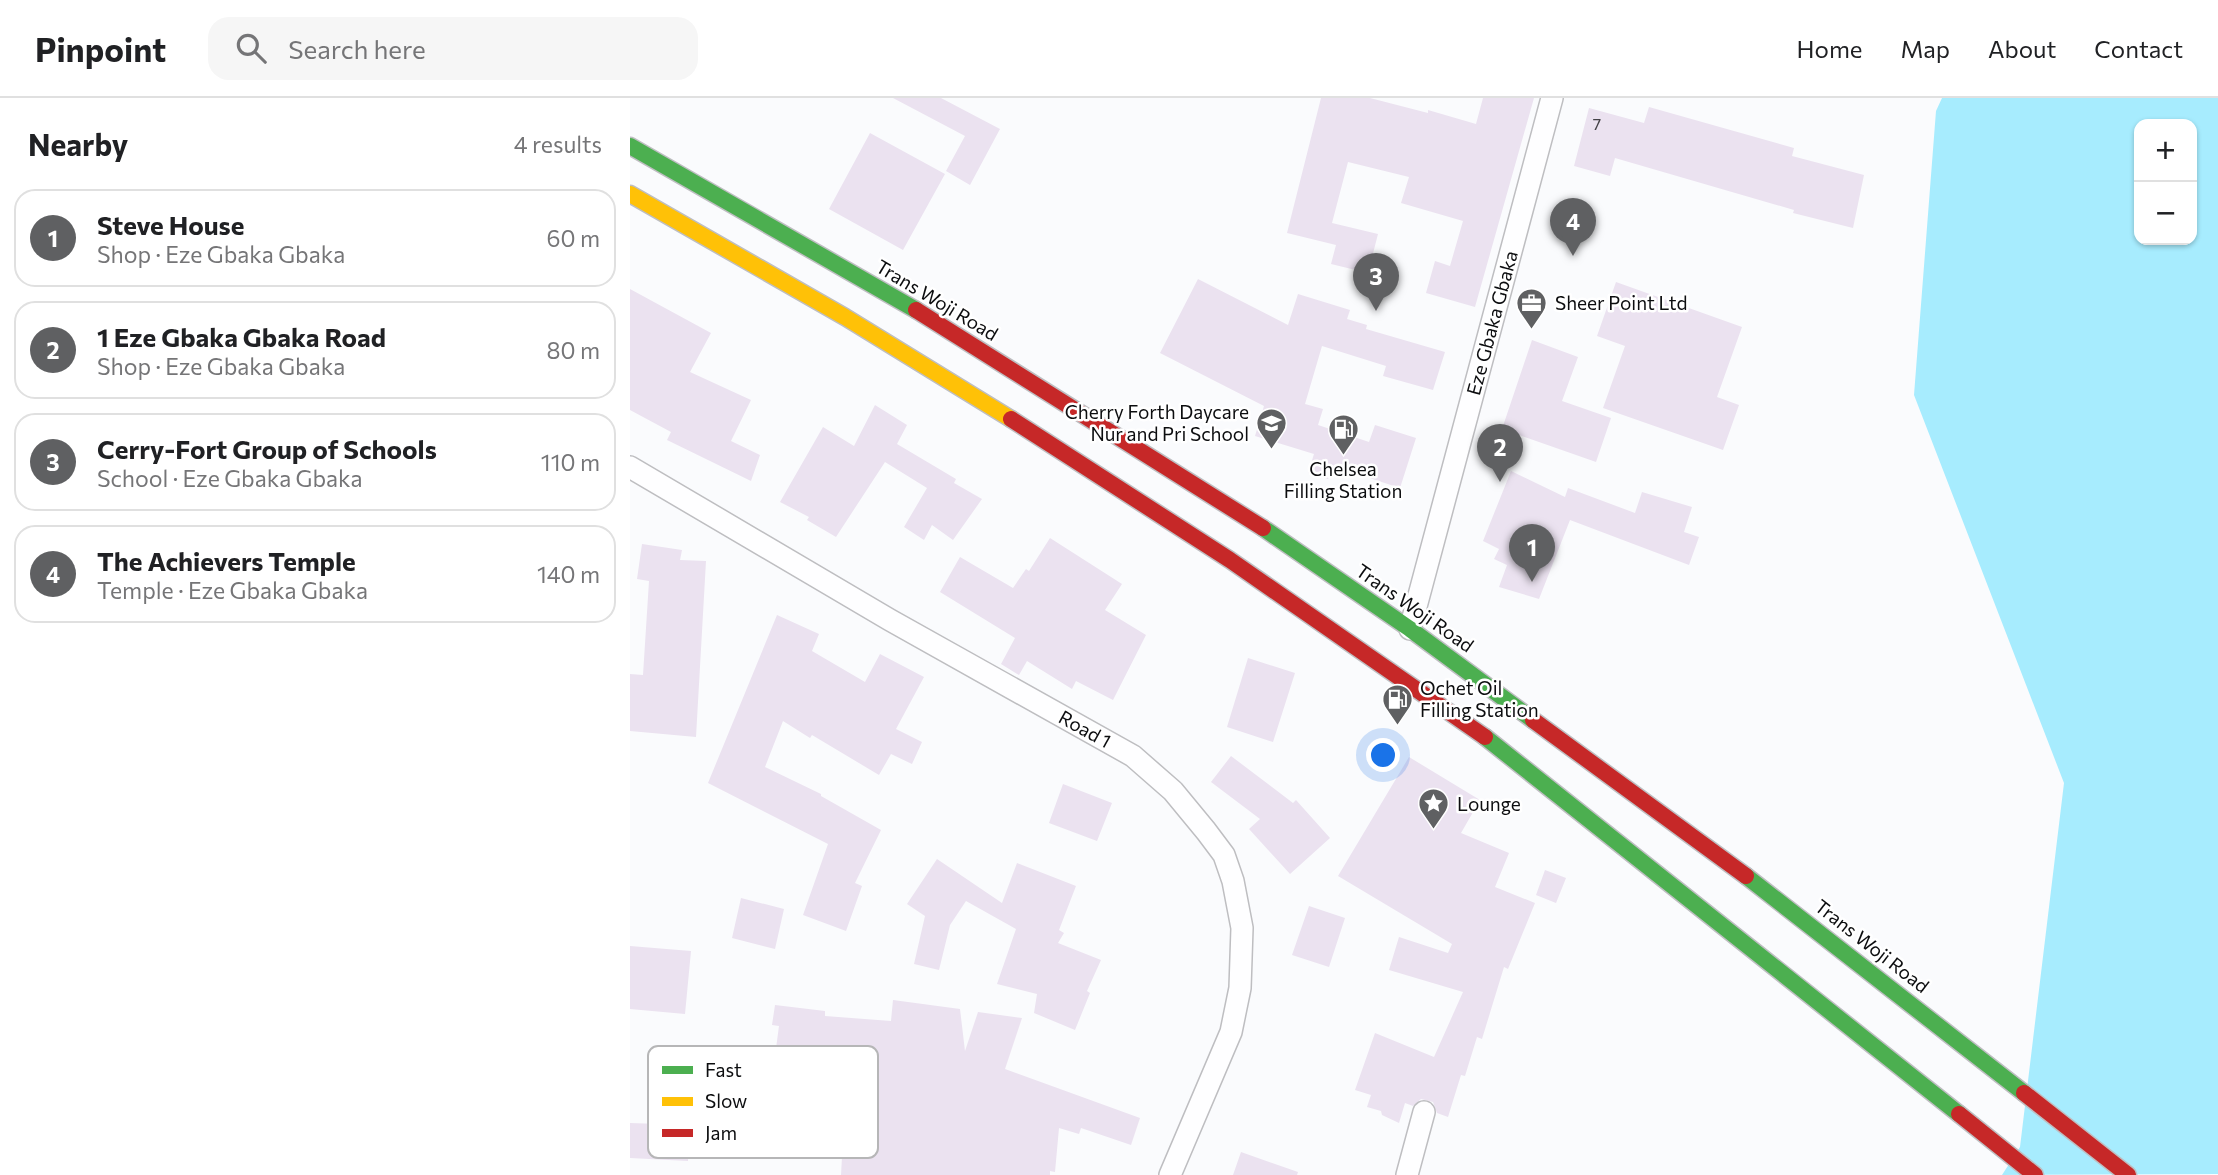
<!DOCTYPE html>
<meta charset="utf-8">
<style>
:root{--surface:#fff;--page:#f6f6f6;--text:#202124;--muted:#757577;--line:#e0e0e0;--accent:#5f6062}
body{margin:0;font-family:Commissioner,sans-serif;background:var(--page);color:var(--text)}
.controls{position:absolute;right:21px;top:21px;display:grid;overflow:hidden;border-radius:14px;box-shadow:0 2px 5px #0004}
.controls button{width:63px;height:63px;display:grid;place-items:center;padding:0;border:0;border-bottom:2px solid var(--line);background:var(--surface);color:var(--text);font:35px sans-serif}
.you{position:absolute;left:754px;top:658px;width:24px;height:24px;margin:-18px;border:5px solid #fff;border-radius:50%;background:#1a73e8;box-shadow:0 0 0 10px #1a73e833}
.badge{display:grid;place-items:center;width:46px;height:46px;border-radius:50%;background:var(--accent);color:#fff;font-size:23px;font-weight:700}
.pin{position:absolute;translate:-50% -58px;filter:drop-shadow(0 2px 4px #0008)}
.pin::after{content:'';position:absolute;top:37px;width:24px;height:21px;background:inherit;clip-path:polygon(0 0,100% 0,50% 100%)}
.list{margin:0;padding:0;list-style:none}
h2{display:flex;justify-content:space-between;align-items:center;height:91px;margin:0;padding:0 28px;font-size:30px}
h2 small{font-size:23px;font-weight:400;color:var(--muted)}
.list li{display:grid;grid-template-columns:46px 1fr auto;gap:21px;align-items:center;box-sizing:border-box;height:98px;margin:0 14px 14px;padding:0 14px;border:2px solid var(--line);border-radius:21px}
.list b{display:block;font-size:26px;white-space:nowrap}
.list p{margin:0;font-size:23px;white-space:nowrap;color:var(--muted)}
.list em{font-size:23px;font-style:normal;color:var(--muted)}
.icon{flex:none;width:38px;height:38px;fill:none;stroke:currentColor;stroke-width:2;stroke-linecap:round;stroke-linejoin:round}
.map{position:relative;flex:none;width:1588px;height:1077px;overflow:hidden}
header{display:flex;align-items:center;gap:42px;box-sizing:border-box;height:98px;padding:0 35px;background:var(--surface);border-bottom:2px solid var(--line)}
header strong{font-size:33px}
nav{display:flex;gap:38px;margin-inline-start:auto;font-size:24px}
.search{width:490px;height:63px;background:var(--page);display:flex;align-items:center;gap:18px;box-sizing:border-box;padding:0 24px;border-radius:21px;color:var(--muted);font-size:26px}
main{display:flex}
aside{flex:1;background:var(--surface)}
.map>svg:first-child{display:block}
.water{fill:#a7ecfe;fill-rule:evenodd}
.building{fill:#ebe2f0}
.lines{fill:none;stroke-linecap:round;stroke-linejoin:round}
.street-casing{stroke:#bebec1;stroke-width:24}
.fast-casing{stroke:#bebec1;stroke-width:19}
.slow-casing{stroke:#bebec1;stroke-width:19}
.jam-casing{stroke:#bebec1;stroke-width:19}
.street{stroke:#fefeff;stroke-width:21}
.fast{stroke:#4caf50;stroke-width:16}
.slow{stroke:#ffc107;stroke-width:16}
.jam{stroke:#c62828;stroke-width:16}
.labels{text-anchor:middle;stroke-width:5;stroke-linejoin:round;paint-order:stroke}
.number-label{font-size:16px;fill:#444247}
.street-label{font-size:19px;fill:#0c0d0f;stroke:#fff}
.poi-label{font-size:19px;fill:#0c0d0f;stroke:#fff;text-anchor:start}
.key{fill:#fff;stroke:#b6b6b7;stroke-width:2}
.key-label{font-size:19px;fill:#0c0d0f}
</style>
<header>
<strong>Pinpoint</strong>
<div class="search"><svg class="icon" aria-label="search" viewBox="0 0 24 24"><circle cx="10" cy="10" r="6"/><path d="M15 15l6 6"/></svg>Search here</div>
<nav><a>Home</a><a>Map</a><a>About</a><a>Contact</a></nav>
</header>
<main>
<aside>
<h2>Nearby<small>4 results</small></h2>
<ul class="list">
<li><span class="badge">1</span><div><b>Steve House</b><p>Shop · Eze Gbaka Gbaka</p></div><em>60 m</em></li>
<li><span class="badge">2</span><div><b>1 Eze Gbaka Gbaka Road</b><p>Shop · Eze Gbaka Gbaka</p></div><em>80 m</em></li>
<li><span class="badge">3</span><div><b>Cerry-Fort Group of Schools</b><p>School · Eze Gbaka Gbaka</p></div><em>110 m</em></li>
<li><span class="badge">4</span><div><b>The Achievers Temple</b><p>Temple · Eze Gbaka Gbaka</p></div><em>140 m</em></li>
</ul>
</aside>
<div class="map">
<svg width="1588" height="1077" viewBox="0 0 1588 1077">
<rect width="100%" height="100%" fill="#fafbfd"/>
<path class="water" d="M 1312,0 L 1588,0 L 1588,1076 L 1372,1077 L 1390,1049 L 1434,685 L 1284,297 L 1306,13 ZM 1509,26 L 1562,26 L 1562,142 L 1509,142 Z"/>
<path class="building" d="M 263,0 L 311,0 L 370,31 L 340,87 L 316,73 L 335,38 Z
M 691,0 L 740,0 L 798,15 L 798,12 L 846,26 L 853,0 L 904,0 L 845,209 L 796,195 L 805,163 L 820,168 L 833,123 L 771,105 L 779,79 L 718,64 L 702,125 L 748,136 L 738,175 L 701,166 L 706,147 L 657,135 Z
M 1019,9 L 1164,50 L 1162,58 L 1234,77 L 1223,130 L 1163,115 L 1164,112 L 985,60 L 980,78 L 944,68 L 959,10 L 1014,25 Z
M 240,35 L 315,76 L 273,152 L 199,111 Z
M 568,181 L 658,227 L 668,196 L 720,212 L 717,221 L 737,227 L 736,231 L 815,254 L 803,292 L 753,278 L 756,268 L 692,248 L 675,306 L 693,311 L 688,327 L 739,344 L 745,327 L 786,340 L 770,390 L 703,368 L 698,381 L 678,375 L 684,356 L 625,338 L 634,308 L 530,255 Z
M 986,184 L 1112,229 L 1087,299 L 1109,307 L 1093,352 L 973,310 L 995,248 L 967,238 Z
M 0,191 L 81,235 L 60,274 L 121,302 L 101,343 L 130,357 L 121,383 L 37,342 L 41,334 L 0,312 Z
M 902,242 L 948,259 L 932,303 L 981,320 L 966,364 L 872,331 Z
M 245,307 L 277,327 L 267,346 L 326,381 L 324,385 L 352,401 L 323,442 L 302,427 L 294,442 L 274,429 L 297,390 L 255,364 L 206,439 L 177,422 L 179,419 L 150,404 L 193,329 L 224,348 Z
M 881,373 L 935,399 L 938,390 L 1005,415 L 1012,394 L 1062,409 L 1054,434 L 1069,439 L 1059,467 L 940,422 L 909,501 L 869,489 L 877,467 L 864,461 L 869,451 L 853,443 Z
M 420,440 L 492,486 L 475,512 L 516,537 L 483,602 L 446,583 L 442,591 L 397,563 L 389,577 L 371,566 L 385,540 L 310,494 L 330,459 L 383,490 L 396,471 L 399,473 Z
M 12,446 L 52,452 L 50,462 L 76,463 L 66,639 L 0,633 L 0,576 L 13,577 L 19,483 L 7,481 Z
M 147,517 L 189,536 L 182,553 L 235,584 L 250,556 L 294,579 L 266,631 L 292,644 L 282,666 L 261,656 L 249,677 L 182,637 L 180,640 L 153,623 L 135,669 L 191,696 L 191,698 L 251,732 L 225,785 L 232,788 L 216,833 L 173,817 L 198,746 L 78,685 Z
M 618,560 L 665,575 L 643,644 L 597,629 Z
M 601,658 L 663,705 L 666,702 L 700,740 L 660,776 L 619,731 L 630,721 L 581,684 Z
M 779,659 L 850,702 L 831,735 L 879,755 L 865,789 L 905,805 L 878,871 L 874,869 L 852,941 L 847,939 L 835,978 L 831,977 L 818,1019 L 807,1015 L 803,1004 L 791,1001 L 783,1008 L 775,1005 L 769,1025 L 752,1017 L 751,1013 L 737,1009 L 741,997 L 725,992 L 745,935 L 804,959 L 833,894 L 759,872 L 769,839 L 818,855 L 822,846 L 708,778 Z
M 433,686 L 482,705 L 467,743 L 419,725 Z
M 307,761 L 372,805 L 387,765 L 446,788 L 429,832 L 434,835 L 428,845 L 471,862 L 457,893 L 460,895 L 445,932 L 404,915 L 407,896 L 367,886 L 386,831 L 336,803 L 320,827 L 309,872 L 284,866 L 295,818 L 277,806 Z
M 915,772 L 936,780 L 926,805 L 906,797 Z
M 111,800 L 154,811 L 145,851 L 102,840 Z
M 679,808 L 715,820 L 699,869 L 662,857 Z
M 0,848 L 61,853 L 55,916 L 0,911 Z
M 263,902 L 330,911 L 335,953 L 348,914 L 392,920 L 375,971 L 510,1020 L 501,1047 L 451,1030 L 449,1036 L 429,1030 L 425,1074 L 420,1073 L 420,1077 L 211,1077 L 217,967 L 145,958 L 149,928 L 142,927 L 145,907 L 195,913 L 195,918 L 261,923 Z
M 0,1025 L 60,1027 L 58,1063 L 0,1060 Z
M 611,1054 L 668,1074 L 667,1077 L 603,1077 Z"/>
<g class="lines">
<defs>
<path id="street" d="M 0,369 L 260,522 L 503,658 L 543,693 L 576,733 L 594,757 L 603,783 L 612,830 L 610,890 L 601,934 L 540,1077
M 780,531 L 922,0
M 777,1077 L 794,1014"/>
<path id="fast" d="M 0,48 L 286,212
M 633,430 L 780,531 L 903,622
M 855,639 L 1329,1016
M 1116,778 L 1394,995"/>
<path id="slow" d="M 0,96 L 215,219 L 381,321"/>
<path id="jam" d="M 286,212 L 633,430
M 381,321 L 600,462 L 855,639
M 903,622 L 1116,778
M 1394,995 L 1498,1077
M 1329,1016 L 1405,1077"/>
</defs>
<use href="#street" class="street-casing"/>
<use href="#fast" class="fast-casing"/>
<use href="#slow" class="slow-casing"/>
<use href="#jam" class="jam-casing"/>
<use href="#street" class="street"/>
<use href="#fast" class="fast"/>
<use href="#slow" class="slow"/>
<use href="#jam" class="jam"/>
</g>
<defs>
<symbol id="office-pin" viewBox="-11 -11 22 30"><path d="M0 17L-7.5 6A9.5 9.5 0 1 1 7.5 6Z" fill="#5f6062" stroke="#fff"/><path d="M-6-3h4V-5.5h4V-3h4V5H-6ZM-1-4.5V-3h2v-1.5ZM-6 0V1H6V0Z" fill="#fff"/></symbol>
<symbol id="school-pin" viewBox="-11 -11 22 30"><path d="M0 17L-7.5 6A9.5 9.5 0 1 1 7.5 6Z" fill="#5f6062" stroke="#fff"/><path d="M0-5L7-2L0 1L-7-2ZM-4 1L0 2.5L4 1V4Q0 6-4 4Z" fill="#fff"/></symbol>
<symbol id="fuel-pin" viewBox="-11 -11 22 30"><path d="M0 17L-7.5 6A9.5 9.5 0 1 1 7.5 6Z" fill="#5f6062" stroke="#fff"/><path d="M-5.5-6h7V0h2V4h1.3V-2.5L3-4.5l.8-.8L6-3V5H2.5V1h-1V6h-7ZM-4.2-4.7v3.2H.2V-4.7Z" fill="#fff"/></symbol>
<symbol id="sight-pin" viewBox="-11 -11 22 30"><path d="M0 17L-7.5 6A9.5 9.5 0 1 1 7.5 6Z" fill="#5f6062" stroke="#fff"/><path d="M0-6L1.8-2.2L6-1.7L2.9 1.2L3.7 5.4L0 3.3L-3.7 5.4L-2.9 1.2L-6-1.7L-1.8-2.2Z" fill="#fff"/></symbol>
</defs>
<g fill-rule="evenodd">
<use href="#office-pin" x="884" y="188" width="35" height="47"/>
<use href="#school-pin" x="624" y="308" width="35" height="47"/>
<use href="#fuel-pin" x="696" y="314" width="35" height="47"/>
<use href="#fuel-pin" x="750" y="584" width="35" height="47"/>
<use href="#sight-pin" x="786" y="688" width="35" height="47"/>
</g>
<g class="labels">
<g class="number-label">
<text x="967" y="32">7</text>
</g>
<g class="street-label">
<text transform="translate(307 202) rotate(31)" y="7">Trans Woji Road</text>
<text transform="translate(862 225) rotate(-75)" y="7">Eze Gbaka Gbaka</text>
<text transform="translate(785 510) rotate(35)" y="7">Trans Woji Road</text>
<text transform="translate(455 631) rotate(29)" y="7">Road 1</text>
<text transform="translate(1242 848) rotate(38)" y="7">Trans Woji Road</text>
</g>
<g class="poi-label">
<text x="925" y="212">Sheer Point Ltd</text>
<text x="619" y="321" text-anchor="end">Cherry Forth Daycare<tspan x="619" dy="22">Nur and Pri School</tspan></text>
<text x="713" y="378" text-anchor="middle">Chelsea<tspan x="713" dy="22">Filling Station</tspan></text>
<text x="790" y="597">Ochet Oil<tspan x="790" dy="22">Filling Station</tspan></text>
<text x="827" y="713">Lounge</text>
</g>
</g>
<rect x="18" y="948" width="230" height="112" rx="10" class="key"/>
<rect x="32" y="968" width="31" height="8" fill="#4caf50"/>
<rect x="32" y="999" width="31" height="9" fill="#ffc107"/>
<rect x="32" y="1031" width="31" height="8" fill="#c62828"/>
<g class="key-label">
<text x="75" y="979">Fast</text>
<text x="75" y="1010">Slow</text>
<text x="75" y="1042">Jam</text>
</g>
</svg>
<div class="controls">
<button>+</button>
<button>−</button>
</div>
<div class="you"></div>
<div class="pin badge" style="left:902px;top:484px">1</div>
<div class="pin badge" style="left:870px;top:384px">2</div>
<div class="pin badge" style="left:746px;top:213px">3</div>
<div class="pin badge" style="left:943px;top:158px">4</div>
</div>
</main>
